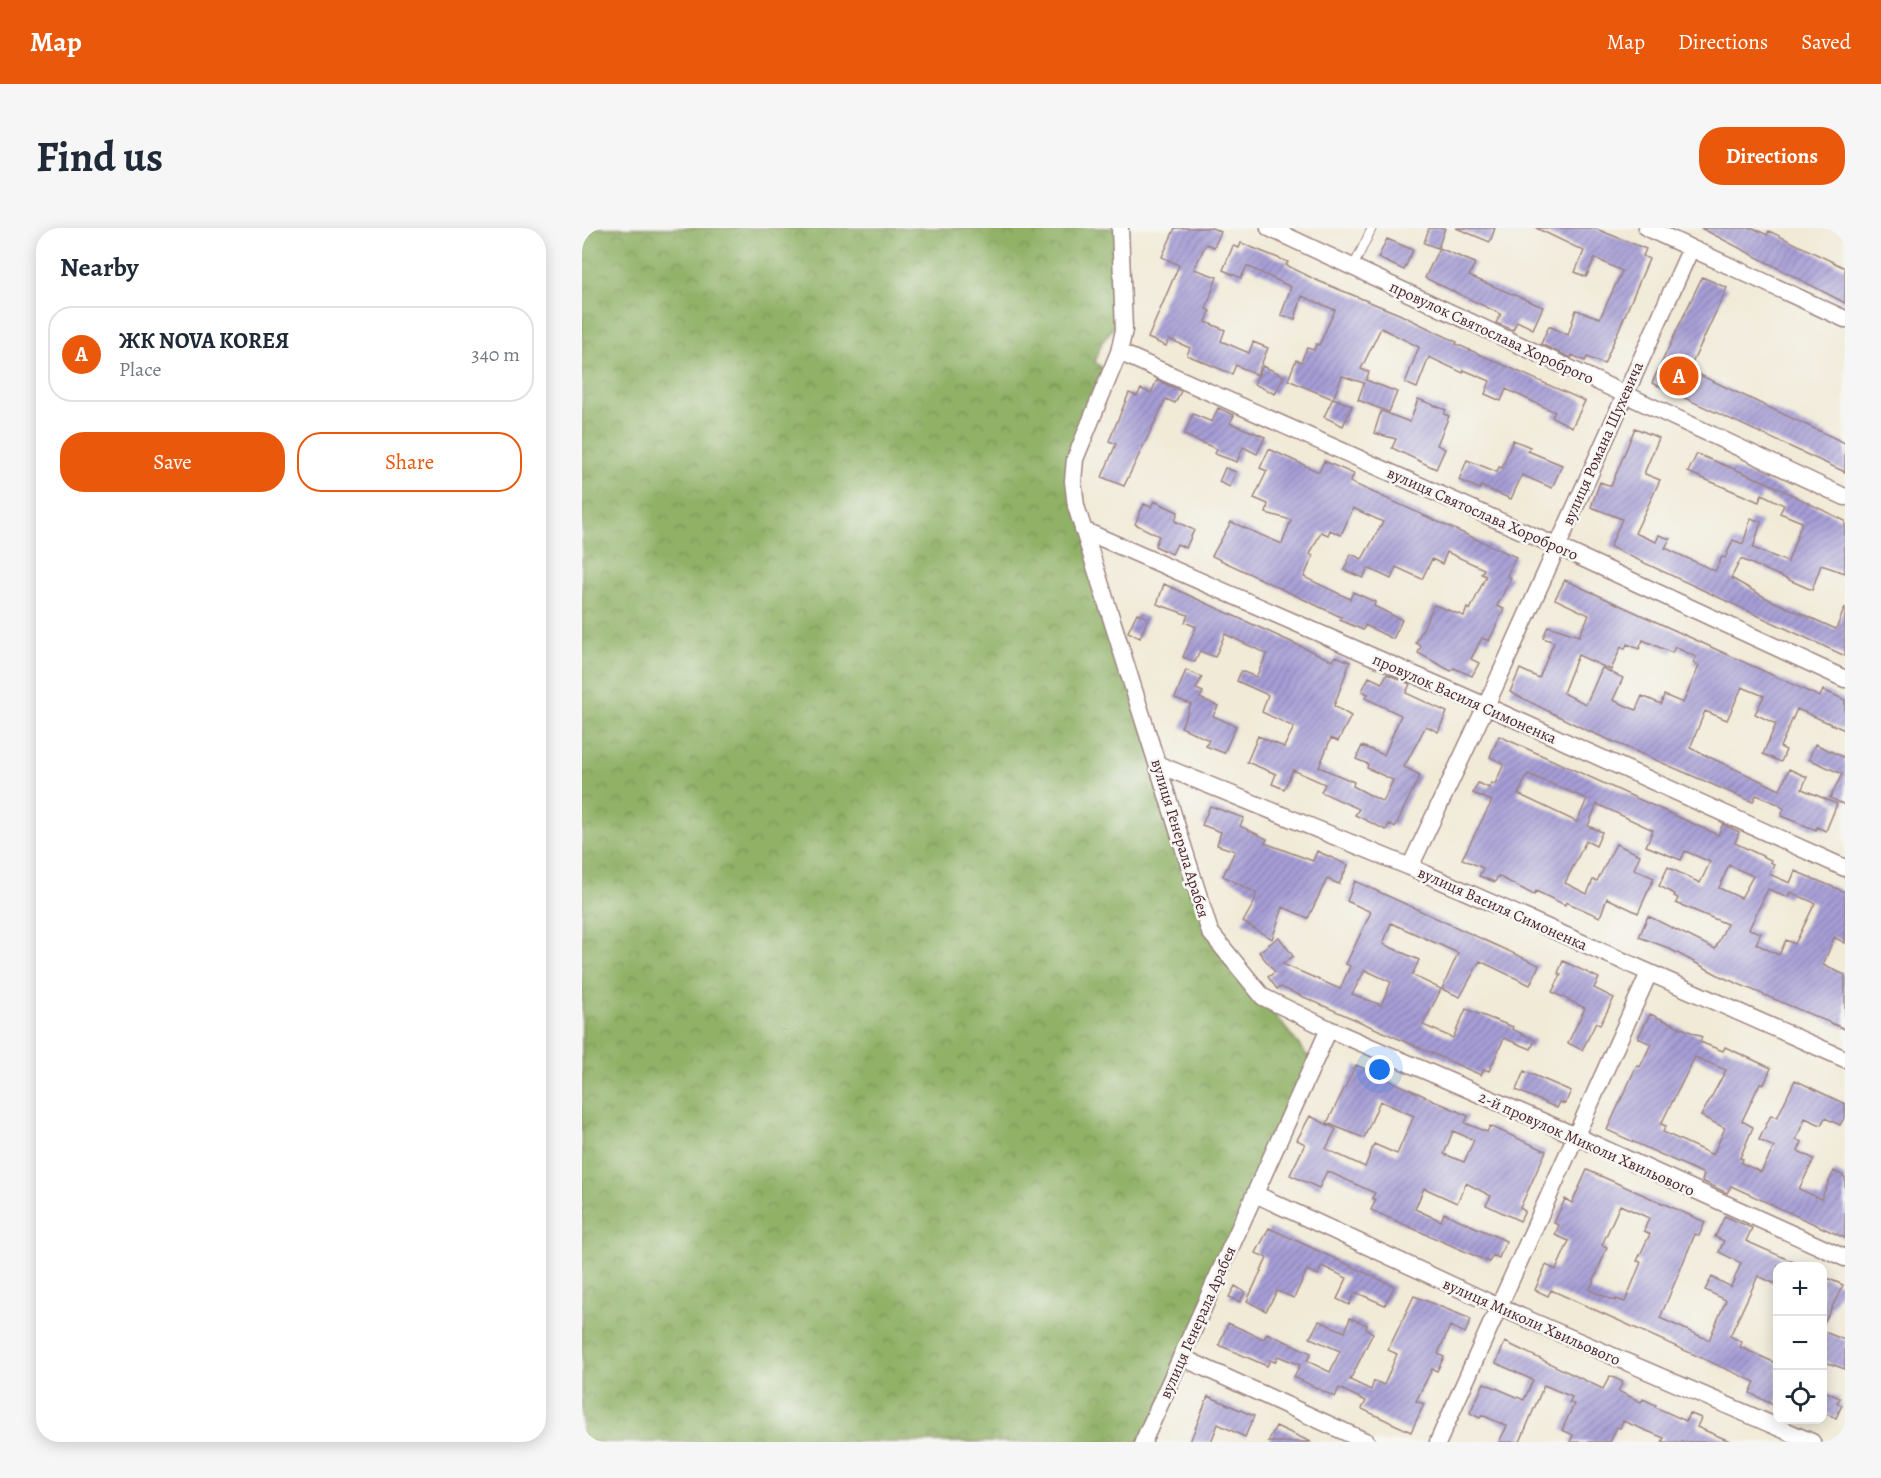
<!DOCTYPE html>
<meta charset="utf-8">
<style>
:root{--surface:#fff;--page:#f6f6f7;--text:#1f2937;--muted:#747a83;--line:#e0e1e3;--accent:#ea580c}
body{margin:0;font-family:Alegreya,serif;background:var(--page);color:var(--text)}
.controls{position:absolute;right:18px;bottom:18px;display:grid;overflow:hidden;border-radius:12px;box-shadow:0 3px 15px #0003}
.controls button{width:54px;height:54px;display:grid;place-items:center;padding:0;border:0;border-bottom:2px solid var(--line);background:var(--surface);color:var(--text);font:30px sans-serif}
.you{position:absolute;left:798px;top:842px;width:21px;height:21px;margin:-15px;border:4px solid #fff;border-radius:50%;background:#1a73e8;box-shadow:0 0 0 9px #1a73e833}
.badge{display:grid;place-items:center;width:39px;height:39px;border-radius:50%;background:var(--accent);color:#fff;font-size:20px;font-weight:700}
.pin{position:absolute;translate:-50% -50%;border:3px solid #fff;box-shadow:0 2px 6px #0006}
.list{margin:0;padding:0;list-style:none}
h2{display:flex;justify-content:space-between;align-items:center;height:78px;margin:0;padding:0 24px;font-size:26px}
h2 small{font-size:20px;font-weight:400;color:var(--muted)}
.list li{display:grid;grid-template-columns:39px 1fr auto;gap:18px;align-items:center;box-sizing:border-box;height:96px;margin:0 12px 12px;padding:0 12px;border:2px solid var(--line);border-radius:24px}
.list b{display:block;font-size:22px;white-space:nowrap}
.list p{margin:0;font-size:20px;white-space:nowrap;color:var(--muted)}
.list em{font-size:20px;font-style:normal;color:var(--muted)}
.actions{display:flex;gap:12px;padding:18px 24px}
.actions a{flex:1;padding:14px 0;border:2px solid var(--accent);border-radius:24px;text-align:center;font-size:21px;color:var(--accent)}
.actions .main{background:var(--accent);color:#fff}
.icon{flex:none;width:33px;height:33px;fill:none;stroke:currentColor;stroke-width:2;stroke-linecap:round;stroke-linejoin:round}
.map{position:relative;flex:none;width:1263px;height:1214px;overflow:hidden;border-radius:24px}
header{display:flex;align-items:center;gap:36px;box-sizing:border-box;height:84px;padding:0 30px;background:var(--accent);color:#fff}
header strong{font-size:28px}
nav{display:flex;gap:33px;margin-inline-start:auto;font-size:21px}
.intro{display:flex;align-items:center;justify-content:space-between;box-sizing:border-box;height:144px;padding:0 36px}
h1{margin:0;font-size:42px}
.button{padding:15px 27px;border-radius:24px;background:var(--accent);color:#fff;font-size:21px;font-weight:700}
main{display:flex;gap:36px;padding:0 36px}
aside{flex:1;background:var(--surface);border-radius:24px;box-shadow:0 3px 15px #0003}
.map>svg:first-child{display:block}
.forest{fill:url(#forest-crowns);stroke:#6d6848;stroke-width:1.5}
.building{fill:url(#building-hatch);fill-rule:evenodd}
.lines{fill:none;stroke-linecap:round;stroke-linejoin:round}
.service-casing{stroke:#9e8481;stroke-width:10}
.minor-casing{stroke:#9e8481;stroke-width:19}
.service{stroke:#fff;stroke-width:8}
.minor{stroke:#fff;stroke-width:16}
.labels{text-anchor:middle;stroke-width:5;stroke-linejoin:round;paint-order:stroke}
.street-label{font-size:16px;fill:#4a1f2b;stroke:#f6f6f2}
</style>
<header>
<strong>Map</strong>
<nav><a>Map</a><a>Directions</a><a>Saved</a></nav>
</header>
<div class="intro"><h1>Find us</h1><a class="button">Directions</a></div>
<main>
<aside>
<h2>Nearby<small></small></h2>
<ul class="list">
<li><span class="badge">A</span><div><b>ЖК NOVA KOREЯ</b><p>Place</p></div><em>340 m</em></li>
</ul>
<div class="actions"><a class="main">Save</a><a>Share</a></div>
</aside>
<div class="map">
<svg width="1263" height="1214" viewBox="0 0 1263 1214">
<defs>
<pattern id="forest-crowns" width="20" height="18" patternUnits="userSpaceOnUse" patternTransform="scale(1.5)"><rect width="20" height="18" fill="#90b166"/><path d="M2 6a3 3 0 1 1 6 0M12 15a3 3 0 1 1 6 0" fill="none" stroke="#788f54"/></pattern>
<pattern id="building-hatch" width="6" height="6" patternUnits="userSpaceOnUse" patternTransform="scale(1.5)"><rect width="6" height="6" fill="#a69ed6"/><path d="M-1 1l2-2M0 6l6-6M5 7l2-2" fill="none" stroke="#8980ae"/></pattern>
</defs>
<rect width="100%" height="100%" fill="#f6f6f2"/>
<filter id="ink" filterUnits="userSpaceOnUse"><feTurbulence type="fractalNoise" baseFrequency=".0167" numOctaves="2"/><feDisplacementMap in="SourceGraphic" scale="12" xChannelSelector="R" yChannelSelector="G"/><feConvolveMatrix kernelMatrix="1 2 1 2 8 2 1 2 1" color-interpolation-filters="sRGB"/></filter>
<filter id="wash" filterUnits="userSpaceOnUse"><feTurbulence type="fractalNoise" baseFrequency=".008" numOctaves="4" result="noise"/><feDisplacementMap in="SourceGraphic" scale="24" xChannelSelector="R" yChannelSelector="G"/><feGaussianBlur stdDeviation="1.35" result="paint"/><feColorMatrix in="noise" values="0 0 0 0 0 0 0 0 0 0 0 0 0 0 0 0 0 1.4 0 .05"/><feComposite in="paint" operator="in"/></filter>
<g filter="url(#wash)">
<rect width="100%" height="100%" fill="#f1ead7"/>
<path class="forest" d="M 0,0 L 537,0 L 538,91 L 520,114 L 513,134 L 524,143 L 491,253 L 628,704 L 731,835 L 561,1214 L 0,1214 Z"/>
<g id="blocks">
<path class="building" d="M 593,0 L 630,0 L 639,4 L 632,19 L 624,16 L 612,41 L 635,49 L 624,81 L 628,83 L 624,94 L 643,102 L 639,113 L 667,125 L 671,114 L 686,120 L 675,147 L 654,137 L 650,146 L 605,127 L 608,120 L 587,111 L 584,118 L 566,110 L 597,37 L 580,29 Z
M 847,0 L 863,0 L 856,20 L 842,15 Z
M 874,0 L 913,0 L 908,14 Z
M 954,0 L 1012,0 L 1064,21 L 1061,28 L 1067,31 L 1022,136 L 1005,129 L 1003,133 L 990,127 L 989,130 L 959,116 L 967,98 L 986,107 L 994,82 L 1018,90 L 1040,43 L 1013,30 L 1004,49 L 993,44 L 1002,23 Z
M 1119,0 L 1171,0 L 1185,7 L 1187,3 L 1263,40 L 1263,75 Z
M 805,11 L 831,22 L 822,42 L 796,30 Z
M 659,15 L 706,34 L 704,37 L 734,52 L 817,86 L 875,114 L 874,116 L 1003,173 L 990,199 L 970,189 L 973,184 L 924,161 L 919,173 L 903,166 L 908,153 L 882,142 L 881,145 L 847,129 L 835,160 L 823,155 L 837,119 L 799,100 L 779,141 L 787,144 L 784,152 L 815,164 L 807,184 L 776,172 L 782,155 L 760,148 L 751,171 L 706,152 L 714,132 L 719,134 L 725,120 L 732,122 L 734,116 L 737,117 L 753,82 L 720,68 L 713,91 L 699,87 L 709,59 L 665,38 L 659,50 L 641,42 L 651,18 L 657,20 Z
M 857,20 L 893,35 L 887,48 L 961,79 L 951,101 L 935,93 L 931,102 L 914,95 L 919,86 L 843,50 Z
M 1120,49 L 1145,60 L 1107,142 L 1263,215 L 1263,244 L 1070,155 Z
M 681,138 L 702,148 L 693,166 L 672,156 Z
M 575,152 L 599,163 L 593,175 L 584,171 L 542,258 L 520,249 L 534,216 L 527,213 L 547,165 L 555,168 L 559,161 L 569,165 Z
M 751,170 L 770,178 L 761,198 L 742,189 Z
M 836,171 L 864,182 L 862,186 L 867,188 L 855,217 L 863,221 L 854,241 L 810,220 L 814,211 L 792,205 L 799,183 L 828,194 Z
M 636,180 L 652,187 L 648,195 L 683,209 L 675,226 L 661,219 L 655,234 L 633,226 L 635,221 L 602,207 L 611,186 L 630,194 Z
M 1053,200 L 1077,210 L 1063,243 L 1063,246 L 1078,252 L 1053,305 L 1074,314 L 1077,307 L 1088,311 L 1083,320 L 1133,343 L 1140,329 L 1143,330 L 1151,312 L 1161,316 L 1169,290 L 1179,294 L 1171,320 L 1206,334 L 1220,294 L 1198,285 L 1202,277 L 1180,266 L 1177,274 L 1106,244 L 1115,226 L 1184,254 L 1263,293 L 1263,345 L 1239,337 L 1230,362 L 1159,331 L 1149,350 L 1186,371 L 1254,401 L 1263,379 L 1263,428 L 1028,319 L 1040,291 L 1009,279 L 1018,254 L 1029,258 Z
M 931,212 L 948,219 L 946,223 L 980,237 L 970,260 L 940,247 L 929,271 L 899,258 L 898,261 L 877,252 L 885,232 L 915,244 L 917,239 L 920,240 Z
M 687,221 L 737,244 L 742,233 L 772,246 L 768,254 L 934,329 L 925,347 L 929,350 L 915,378 L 922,381 L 907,413 L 900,410 L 889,431 L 897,435 L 890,448 L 872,440 L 869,443 L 836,425 L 839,418 L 834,415 L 852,377 L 882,388 L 885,380 L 888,382 L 904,348 L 899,346 L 902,341 L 865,324 L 860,336 L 850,331 L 840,351 L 814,339 L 809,351 L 786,340 L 781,350 L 762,342 L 769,326 L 780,331 L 801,294 L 771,280 L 759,307 L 748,302 L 746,307 L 739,304 L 728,326 L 731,328 L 722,349 L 768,371 L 771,364 L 793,374 L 792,378 L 820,392 L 811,411 L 783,397 L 781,402 L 758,392 L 759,389 L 630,328 L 649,294 L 700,316 L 709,292 L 684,285 L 686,276 L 672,270 L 685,243 L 678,240 Z
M 643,240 L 654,244 L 648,259 L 637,254 Z
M 572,273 L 596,284 L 593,293 L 612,302 L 604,320 L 595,316 L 590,326 L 573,318 L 577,308 L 553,296 L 562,276 L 569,279 Z
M 983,352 L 1238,469 L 1241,462 L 1263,472 L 1263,502 L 1215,481 L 1198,519 L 1204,522 L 1199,534 L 1181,526 L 1194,496 L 1173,486 L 1182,468 L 1160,459 L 1145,492 L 1123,483 L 1108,520 L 1198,562 L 1207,541 L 1225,549 L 1220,561 L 1255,576 L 1244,603 L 1235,599 L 1234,602 L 1199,588 L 1202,581 L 1196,576 L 1174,567 L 1171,574 L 1157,568 L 1002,501 L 928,464 L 938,441 L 957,450 L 972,414 L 961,410 L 966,398 L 997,408 L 1007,387 L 973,371 ZM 1061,412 L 1090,425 L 1093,419 L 1114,429 L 1111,435 L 1117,438 L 1101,475 L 1082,467 L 1079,476 L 1060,468 L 1054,482 L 1031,472 L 1041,450 L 1020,440 L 1004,476 L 981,465 L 996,427 L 1029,442 L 1039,419 L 1043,421 L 1045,416 L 1057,421 Z
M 582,356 L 751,433 L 754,428 L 768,434 L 752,478 L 769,488 L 756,513 L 749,510 L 737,539 L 772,554 L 771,558 L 801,574 L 811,552 L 785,540 L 786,536 L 774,531 L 780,518 L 802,527 L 819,487 L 783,470 L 786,466 L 780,463 L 787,449 L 800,455 L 805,446 L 828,456 L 824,465 L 865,484 L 856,504 L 844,498 L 822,539 L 838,547 L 813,599 L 807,596 L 804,602 L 773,587 L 777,581 L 739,564 L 743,556 L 711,542 L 702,561 L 690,556 L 694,546 L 665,534 L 676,508 L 702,519 L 712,499 L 680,484 L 686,467 L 655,453 L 659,443 L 674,449 L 685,426 L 643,406 L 633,429 L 618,423 L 613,434 L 601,429 L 614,399 L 603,394 L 606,387 L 575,376 Z
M 555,385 L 566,390 L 558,410 L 546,404 Z
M 604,442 L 620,449 L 614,461 L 621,464 L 618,470 L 636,478 L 631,488 L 654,498 L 642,525 L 624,518 L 627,512 L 599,499 L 609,476 L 593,470 Z
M 917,508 L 1136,607 L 1141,596 L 1157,604 L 1153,615 L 1189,632 L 1188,634 L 1192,636 L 1187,646 L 1208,655 L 1213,643 L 1263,664 L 1263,715 L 1252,709 L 1241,737 L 1263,747 L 1263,801 L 1140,749 L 1084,719 L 1057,709 L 1066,688 L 1133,721 L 1145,696 L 1094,675 L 1096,670 L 1092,668 L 1093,666 L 1077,658 L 1086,639 L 1118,655 L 1128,634 L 1103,623 L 1099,632 L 1064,618 L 1071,602 L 1015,576 L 1006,598 L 1020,604 L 1014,618 L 1004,613 L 983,655 L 1005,666 L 1011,652 L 1015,653 L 1034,616 L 1058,627 L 1052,641 L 1072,650 L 1056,685 L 1025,670 L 1018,689 L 984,674 L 983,677 L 954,663 L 952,667 L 916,648 L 913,654 L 897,648 L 901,640 L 880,631 L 910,573 L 891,565 L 896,555 L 907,560 L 909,555 L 913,556 L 922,536 L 908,529 ZM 946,546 L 1005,571 L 995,594 L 936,566 ZM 1147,637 L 1171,648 L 1159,670 L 1137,660 ZM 1186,661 L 1206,669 L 1208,664 L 1233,675 L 1213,716 L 1204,712 L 1197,727 L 1174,716 L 1179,705 L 1167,701 Z
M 1233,516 L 1263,530 L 1263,577 L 1248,570 L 1260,546 L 1227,531 Z
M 628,578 L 662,590 L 658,598 L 685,611 L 683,615 L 731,633 L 735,623 L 766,637 L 757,656 L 745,651 L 726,690 L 701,679 L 690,711 L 661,694 L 673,673 L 674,665 L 641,648 L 653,623 L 635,617 L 639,604 L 620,597 Z
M 773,653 L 957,737 L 948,757 L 898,733 L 878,769 L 860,761 L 876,725 L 809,695 L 801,716 L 837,732 L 830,747 L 859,761 L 841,797 L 871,810 L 884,781 L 931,799 L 930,801 L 953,812 L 949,821 L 922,810 L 907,843 L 902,841 L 899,847 L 699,759 L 695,761 L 686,749 L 693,744 L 677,724 L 697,709 L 711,728 L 701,736 L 758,761 L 768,738 L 764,736 L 789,684 L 765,673 ZM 783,742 L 809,754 L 799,777 L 770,766 Z
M 981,733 L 1017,750 L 1012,760 L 1032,770 L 1018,797 L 1014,795 L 1000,822 L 986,815 L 1003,780 L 970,764 L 979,747 L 976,745 Z
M 1068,786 L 1120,809 L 1118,814 L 1141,823 L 1143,819 L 1189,840 L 1182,856 L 1178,855 L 1160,893 L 1171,899 L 1158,930 L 1161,931 L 1159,935 L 1179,944 L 1192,919 L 1177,912 L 1189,887 L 1195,890 L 1213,852 L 1263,876 L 1263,888 L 1258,897 L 1243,890 L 1239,897 L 1223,890 L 1214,912 L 1220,914 L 1216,923 L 1232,931 L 1217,961 L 1239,971 L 1252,943 L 1263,949 L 1263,1010 L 1149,958 L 1145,965 L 1120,953 L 1122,946 L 1025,902 L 1055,837 L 1058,839 L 1069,816 L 1056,810 ZM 1113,829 L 1144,842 L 1119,888 L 1143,900 L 1131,927 L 1081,904 L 1084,898 L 1079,896 Z
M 774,837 L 886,888 L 883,895 L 905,904 L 908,898 L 964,923 L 938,980 L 943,983 L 938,993 L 904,977 L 909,968 L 884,955 L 875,975 L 842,960 L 833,981 L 859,993 L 862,985 L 924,1013 L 917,1030 L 911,1027 L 907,1034 L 789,982 L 794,972 L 790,970 L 793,965 L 745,943 L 737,960 L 708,947 L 723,916 L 715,912 L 728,888 L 754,901 L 744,921 L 783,939 L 792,916 L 815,926 L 832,888 L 798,873 L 782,910 L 745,895 ZM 871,903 L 892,912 L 882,934 L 862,926 Z
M 942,843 L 989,863 L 983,876 L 978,874 L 975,880 L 934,862 Z
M 1005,942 L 1123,994 L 1117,1008 L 1113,1006 L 1078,1090 L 1127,1112 L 1144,1072 L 1123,1062 L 1130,1049 L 1149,1059 L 1159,1035 L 1137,1024 L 1142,1013 L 1133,1009 L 1143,988 L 1170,1000 L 1164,1013 L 1221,1038 L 1196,1038 L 1196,1057 L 1176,1048 L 1148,1108 L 1160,1114 L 1158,1119 L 1196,1136 L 1196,1171 L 1193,1178 L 1168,1165 L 1173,1154 L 969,1062 L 966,1068 L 953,1062 L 964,1037 L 974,1042 L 987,1013 L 973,1007 L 977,997 L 972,995 L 983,971 L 990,975 ZM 1038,977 L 1067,990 L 1062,1003 L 1068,1006 L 1055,1033 L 1059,1034 L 1043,1074 L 1034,1071 L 1033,1073 L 1008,1062 L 1025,1019 L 1020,1017 Z
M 687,1000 L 812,1058 L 803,1077 L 773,1064 L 767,1077 L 755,1071 L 765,1050 L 740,1038 L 736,1047 L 725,1042 L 712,1070 L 695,1063 L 684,1083 L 665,1073 L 685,1030 L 674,1025 Z
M 1240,1048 L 1261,1057 L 1240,1099 Z
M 653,1058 L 663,1064 L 658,1074 L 647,1069 Z
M 832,1068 L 889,1091 L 883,1105 L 868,1098 L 856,1126 L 862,1129 L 855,1143 L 850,1141 L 834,1173 L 842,1176 L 829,1204 L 780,1181 L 784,1173 L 757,1160 L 753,1169 L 712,1149 L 718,1137 L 696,1128 L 693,1134 L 688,1132 L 685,1138 L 637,1117 L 646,1095 L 682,1111 L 685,1105 L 729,1125 L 725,1133 L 748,1144 L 758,1123 L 728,1110 L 737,1093 L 763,1104 L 768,1090 L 785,1097 L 784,1101 L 791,1105 L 768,1152 L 789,1162 L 792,1153 L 802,1157 L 815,1126 L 806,1122 Z
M 1240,1103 L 1263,1112 L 1263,1141 L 1240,1133 Z
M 923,1114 L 1021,1161 L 1028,1148 L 1041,1154 L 1036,1163 L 1059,1174 L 1061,1171 L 1074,1177 L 1073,1179 L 1104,1193 L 1107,1185 L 1119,1190 L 1115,1199 L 1150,1214 L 1080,1214 L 1082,1210 L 1041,1193 L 1038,1200 L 1035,1199 L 1028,1214 L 988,1214 L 991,1207 L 980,1202 L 992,1176 L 987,1175 L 990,1169 L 962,1157 L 938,1214 L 917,1214 L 925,1198 L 900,1187 L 898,1190 L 888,1185 L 902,1155 L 942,1172 L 951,1152 L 914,1135 Z
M 1240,1162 L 1258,1170 L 1255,1175 L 1260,1177 L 1254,1190 L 1240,1184 Z
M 626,1168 L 672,1188 L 663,1209 L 636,1196 L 629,1214 L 608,1214 Z
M 694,1198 L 729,1214 L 686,1214 Z"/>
</g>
</g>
<g filter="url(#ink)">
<use href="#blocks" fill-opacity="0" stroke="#9e8481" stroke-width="1.5"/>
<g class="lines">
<defs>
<path id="service" d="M 771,39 L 790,0"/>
<path id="minor" d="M 538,0 L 542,102 L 537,124 L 493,231 L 491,253 L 494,278 L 628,704 L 681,769 L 747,801 L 994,908 L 1263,1030
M 687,0 L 1263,269
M 1065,0 L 1263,91
M 537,124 L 974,318 L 1263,451
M 501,302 L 904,478 L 1263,640
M 575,536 L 828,639 L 1263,831
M 828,639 L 904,478 L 1109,20
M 673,966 L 917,1079 L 1230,1214
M 599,1129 L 785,1214
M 561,1214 L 747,801
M 856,1214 L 1067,745"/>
</defs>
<use href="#service" class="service-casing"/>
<use href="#minor" class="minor-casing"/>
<use href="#service" class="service"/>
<use href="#minor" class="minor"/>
</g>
</g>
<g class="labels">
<g class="street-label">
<text transform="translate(910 104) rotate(25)" y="6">провулок Святослава Хороброго</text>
<text transform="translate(1020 215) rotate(-66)" y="6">вулиця Романа Шухевича</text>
<text transform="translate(901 285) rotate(24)" y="6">вулиця Святослава Хороброго</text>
<text transform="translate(883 470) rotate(24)" y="6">провулок Василя Симоненка</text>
<text transform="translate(599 610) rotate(73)" y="6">вулиця Генерала Арабея</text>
<text transform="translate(921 680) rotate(24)" y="6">вулиця Василя Симоненка</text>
<text transform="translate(1005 915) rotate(24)" y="6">2-й провулок Миколи Хвильового</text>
<text transform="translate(950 1093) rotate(24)" y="6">вулиця Миколи Хвильового</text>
<text transform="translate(615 1094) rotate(-66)" y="6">вулиця Генерала Арабея</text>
</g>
</g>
</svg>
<div class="controls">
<button>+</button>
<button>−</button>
<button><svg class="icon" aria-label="locate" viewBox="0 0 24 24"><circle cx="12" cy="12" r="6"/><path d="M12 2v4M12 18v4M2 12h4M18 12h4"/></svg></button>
</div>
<div class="you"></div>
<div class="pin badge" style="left:1097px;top:148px">A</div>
</div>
</main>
